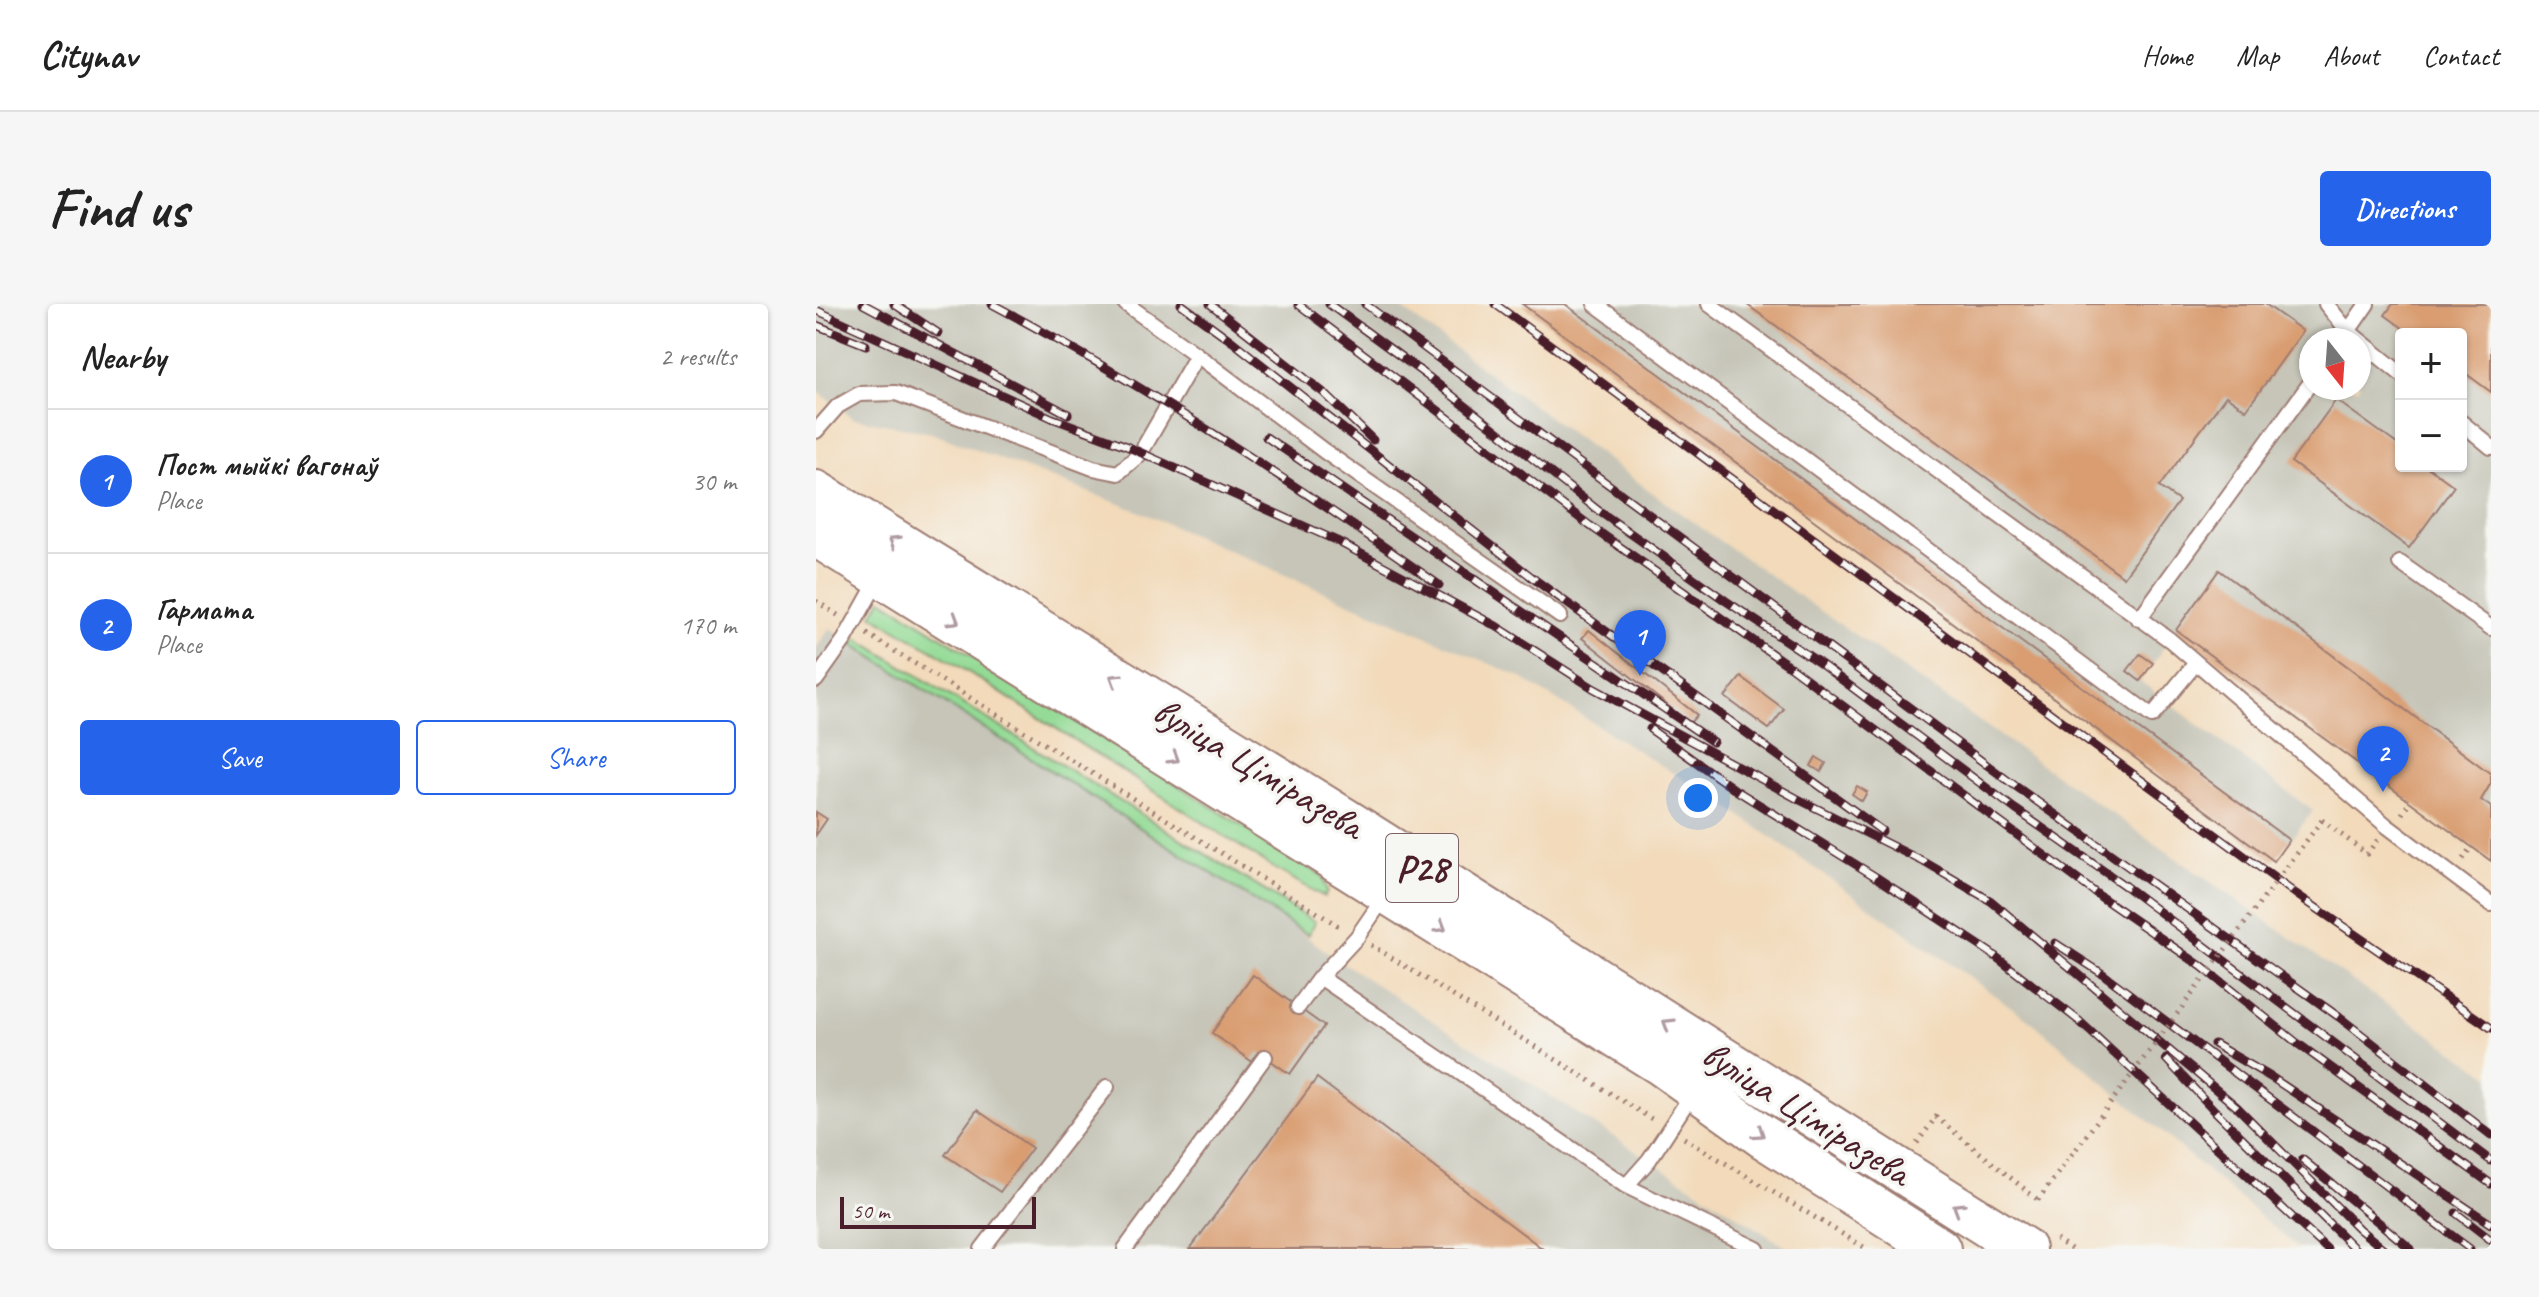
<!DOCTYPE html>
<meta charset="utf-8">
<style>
:root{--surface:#fff;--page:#f6f6f6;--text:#222;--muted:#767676;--line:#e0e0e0;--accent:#2563eb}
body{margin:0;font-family:Caveat,sans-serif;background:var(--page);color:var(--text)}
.controls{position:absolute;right:24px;top:24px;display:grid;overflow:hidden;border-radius:8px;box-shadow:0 2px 6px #0004}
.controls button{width:72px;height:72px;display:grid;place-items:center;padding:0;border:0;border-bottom:2px solid var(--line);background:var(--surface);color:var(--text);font:40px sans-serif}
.compass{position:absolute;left:1483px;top:24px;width:72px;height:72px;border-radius:50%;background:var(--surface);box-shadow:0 2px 6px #0004;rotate:163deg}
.scale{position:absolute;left:24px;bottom:20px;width:196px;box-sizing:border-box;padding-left:8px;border:4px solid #4a1f2b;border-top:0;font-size:22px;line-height:28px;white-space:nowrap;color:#4a1f2b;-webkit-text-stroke:6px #f6f6f2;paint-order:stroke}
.you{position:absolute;left:882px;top:494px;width:28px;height:28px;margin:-20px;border:6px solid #fff;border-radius:50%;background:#1a73e8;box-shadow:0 0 0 12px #1a73e833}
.badge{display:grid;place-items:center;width:52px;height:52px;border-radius:50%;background:var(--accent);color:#fff;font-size:26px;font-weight:700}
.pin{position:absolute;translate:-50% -66px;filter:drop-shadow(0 2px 4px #0008)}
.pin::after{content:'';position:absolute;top:42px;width:28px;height:24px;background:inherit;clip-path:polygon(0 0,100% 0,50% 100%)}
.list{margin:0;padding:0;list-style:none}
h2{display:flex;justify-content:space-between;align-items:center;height:104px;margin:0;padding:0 32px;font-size:34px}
h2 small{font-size:26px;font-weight:400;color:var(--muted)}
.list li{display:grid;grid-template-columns:52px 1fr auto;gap:24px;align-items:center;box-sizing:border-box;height:144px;padding:0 32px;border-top:2px solid var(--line)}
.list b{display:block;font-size:30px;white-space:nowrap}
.list p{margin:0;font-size:26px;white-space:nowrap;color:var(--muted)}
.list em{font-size:26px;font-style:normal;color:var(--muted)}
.actions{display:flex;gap:16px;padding:24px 32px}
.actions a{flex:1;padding:18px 0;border:2px solid var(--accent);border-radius:8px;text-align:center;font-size:28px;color:var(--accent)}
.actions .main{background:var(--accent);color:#fff}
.map{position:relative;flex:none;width:1675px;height:945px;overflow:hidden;border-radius:8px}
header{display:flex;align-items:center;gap:48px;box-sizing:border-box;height:112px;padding:0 40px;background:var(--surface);border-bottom:2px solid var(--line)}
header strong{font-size:38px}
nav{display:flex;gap:44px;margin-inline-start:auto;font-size:28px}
.intro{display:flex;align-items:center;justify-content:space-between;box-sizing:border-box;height:192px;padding:0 48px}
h1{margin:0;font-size:56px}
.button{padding:20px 36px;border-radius:8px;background:var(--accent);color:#fff;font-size:28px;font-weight:700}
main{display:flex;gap:48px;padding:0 48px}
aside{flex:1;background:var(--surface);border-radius:8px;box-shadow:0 2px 6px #0004}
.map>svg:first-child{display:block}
.industrial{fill:#c6c5b8;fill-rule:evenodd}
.green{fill:#93da94;stroke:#6e7c60;stroke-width:2}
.building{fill:#d99d71}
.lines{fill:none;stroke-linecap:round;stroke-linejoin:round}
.service-casing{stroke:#9e7c72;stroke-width:18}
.primary-casing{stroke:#9e7c72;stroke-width:46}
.path{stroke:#9e7c72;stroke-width:5;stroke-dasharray:2 6;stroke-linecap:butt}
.service{stroke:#fff;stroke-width:14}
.primary{stroke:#fff;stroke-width:42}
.rail-casing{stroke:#4a1f2b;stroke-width:9}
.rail{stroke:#f6f6f2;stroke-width:6;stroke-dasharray:18;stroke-linecap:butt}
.path-bridge{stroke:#9e7c72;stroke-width:5;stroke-dasharray:2 6;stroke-linecap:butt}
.oneway{stroke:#ae9aa0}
.labels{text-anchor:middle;stroke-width:7;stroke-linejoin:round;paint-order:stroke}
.shield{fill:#f6f6f2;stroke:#7e6067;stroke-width:2}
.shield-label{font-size:38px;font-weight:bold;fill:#4a1f2b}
.street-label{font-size:40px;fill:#4a1f2b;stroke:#f6f6f2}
</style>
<header>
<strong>Citynav</strong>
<nav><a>Home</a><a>Map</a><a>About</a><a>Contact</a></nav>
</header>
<div class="intro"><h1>Find us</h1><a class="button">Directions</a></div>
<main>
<aside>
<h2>Nearby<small>2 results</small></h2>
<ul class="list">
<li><span class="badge">1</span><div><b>Пост мыйкі вагонаў</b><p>Place</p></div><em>30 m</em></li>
<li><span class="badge">2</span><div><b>Гармата</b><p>Place</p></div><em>170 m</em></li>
</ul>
<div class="actions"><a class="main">Save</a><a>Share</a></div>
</aside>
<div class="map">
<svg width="1675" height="945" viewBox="0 0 1675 945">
<rect width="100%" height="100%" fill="#f6f6f2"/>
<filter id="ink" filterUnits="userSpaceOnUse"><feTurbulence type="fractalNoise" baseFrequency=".0125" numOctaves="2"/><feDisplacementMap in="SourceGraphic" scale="16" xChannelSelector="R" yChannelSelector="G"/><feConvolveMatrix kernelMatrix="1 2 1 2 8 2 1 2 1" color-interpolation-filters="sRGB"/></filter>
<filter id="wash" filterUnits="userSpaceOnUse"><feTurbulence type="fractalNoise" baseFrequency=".006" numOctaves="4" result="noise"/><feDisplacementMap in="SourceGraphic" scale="32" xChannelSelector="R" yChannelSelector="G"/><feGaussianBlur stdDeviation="1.8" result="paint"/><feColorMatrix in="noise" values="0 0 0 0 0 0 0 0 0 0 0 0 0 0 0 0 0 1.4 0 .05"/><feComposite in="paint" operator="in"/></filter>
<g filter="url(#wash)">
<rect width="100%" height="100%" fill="#f2daba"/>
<path class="industrial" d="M 0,0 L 579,0 L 871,214 L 1675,773 L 1675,945 L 1483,945 L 1215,717 L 915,505 L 702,372 L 320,206 L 115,129 L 37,114 L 0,86 Z
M 706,0 L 1675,0 L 1675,557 L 1360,326 L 1324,377 L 1497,507 L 1458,557 ZM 1585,30 L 1645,30 L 1645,162 L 1585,162 ZM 1495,36 L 1543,36 L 1543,84 L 1495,84 Z
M 14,324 L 461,611 L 522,656 L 973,945 L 0,945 L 0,344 Z"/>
<path class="green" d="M 66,295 L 506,572 L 511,588 L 508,593 L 458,564 L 135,357 L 56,311 Z
M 41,334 L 499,618 L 492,631 L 55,352 L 37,340 Z"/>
<g id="blocks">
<path class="building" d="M 706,0 L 749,0 L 1473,536 L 1458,557 Z
M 930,0 L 1449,0 L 1487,27 L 1430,106 L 1410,92 L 1343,183 L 1363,197 L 1308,273 Z
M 1577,0 L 1675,0 L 1675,88 L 1645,66 L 1645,30 L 1595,30 L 1569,11 Z
M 1520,96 L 1585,143 L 1585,162 L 1610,162 L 1638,182 L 1593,244 L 1475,158 Z
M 1403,266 L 1675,470 L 1675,479 L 1665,496 L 1675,503 L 1675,557 L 1360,326 Z
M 773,326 L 881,411 L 874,419 L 766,334 Z
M 1324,350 L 1337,359 L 1324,377 L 1311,367 Z
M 925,373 L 968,405 L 953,425 L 909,393 Z
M 1000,453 L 1010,459 L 1005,468 L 995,462 Z
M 1041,482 L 1051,488 L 1046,497 L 1036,490 Z
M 0,508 L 11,515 L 0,531 Z
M 437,671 L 508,722 L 474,770 L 442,748 L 435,757 L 396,729 Z
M 501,774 L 727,945 L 374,945 Z
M 161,806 L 216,844 L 184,888 L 129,851 Z"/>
</g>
</g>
<g filter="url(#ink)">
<use href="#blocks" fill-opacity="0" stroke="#9e7c72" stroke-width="2"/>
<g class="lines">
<defs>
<path id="service" d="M 779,0 L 1336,412 L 1380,359
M 893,0 L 1354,336 L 1571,522 L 1675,600
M 1510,0 L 1532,27 L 1585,70
M 1526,36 L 1551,0
M 381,51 L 508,147 L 744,312
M 1645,118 L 1675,143
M 0,127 L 22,102 L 43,90 L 80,89 L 277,164 L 302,169 L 324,150 L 381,51 L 310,0
M 1584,259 L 1675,324
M 1323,315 L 1495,78
M 0,376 L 29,335 L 63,274
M 504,673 L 810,882 L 833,856 L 878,787
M 482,703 L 504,673 L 541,633 L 569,592
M 810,882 L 941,945
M 166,945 L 291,783
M 309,945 L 449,753"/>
<path id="primary" d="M 0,188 L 528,515 L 1208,945
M 0,231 L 845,760 L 946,832 L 1123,945"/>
</defs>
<use href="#service" class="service-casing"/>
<use href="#primary" class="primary-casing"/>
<path class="path" d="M 0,297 L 23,312
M 51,330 L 526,624
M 1586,510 L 1594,497
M 1506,516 L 1551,550 L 1562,535
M 1647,555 L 1655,543
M 555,641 L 839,817
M 868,834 L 1051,945
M 1101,839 L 1120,813 L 1222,896
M 1240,935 L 1255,945"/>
<use href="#service" class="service"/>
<use href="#primary" class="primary"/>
<defs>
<path id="rail" d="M 47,0 L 252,110
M 78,0 L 122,29
M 176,0 C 332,83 478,179 623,281
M 365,0 L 417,38 L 722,278 L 1066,527
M 394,0 L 508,89 L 557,136
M 482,0 L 773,221 L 969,359 L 1285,593 L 1385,662 L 1481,739 L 1675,880
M 513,0 L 614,74 L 783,207 L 910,297 L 1002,358 L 1199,505 L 1309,582 L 1675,857
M 549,0 L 1198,481 L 1523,713 L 1675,831
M 679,0 L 1480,590 L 1675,724
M 0,6 L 236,114 L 308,141 L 521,237 L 680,322 L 777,384 L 980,494 L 1108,558 L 1175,597 L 1421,803 L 1543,925 L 1568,945
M 0,21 L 50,41
M 450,133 L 897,438
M 834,425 L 918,485 L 1060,573 L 1175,649 L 1262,716 L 1511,945
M 1239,639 L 1287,670 L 1654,945
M 1398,740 L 1458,775 L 1675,920
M 1350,755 L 1399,807 L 1539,945
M 1486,855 L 1595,945
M 1640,909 L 1675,936"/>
</defs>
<use href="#rail" class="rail-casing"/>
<use href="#rail" class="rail"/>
<path class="path-bridge" d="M 1222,896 L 1506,516"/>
</g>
<defs><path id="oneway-chevron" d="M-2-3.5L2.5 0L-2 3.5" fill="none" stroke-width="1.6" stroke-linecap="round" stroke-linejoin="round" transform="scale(2)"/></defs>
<g class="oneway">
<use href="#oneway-chevron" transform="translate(78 237) rotate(-148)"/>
<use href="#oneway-chevron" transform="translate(138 316) rotate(32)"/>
<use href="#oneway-chevron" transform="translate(299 375) rotate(-148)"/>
<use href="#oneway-chevron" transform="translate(358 454) rotate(32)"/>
<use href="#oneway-chevron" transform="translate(625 623) rotate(32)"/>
<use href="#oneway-chevron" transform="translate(852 720) rotate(-148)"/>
<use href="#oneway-chevron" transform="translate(943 829) rotate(34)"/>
<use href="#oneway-chevron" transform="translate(1142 904) rotate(-148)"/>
</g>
</g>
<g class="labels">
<rect class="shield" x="570" y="530" width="72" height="68" rx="6"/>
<g class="shield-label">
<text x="606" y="577">Р28</text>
</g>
<g class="street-label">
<text transform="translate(443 463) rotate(31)" y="14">вуліца Ціміразева</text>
<text transform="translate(991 808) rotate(32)" y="14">вуліца Ціміразева</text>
</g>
</g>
</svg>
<div class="controls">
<button>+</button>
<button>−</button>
</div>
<svg class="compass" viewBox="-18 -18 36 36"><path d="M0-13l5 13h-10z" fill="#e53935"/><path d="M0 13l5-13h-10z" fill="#767676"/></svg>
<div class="scale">50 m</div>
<div class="you"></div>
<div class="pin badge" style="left:824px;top:372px">1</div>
<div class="pin badge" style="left:1567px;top:488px">2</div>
</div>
</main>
